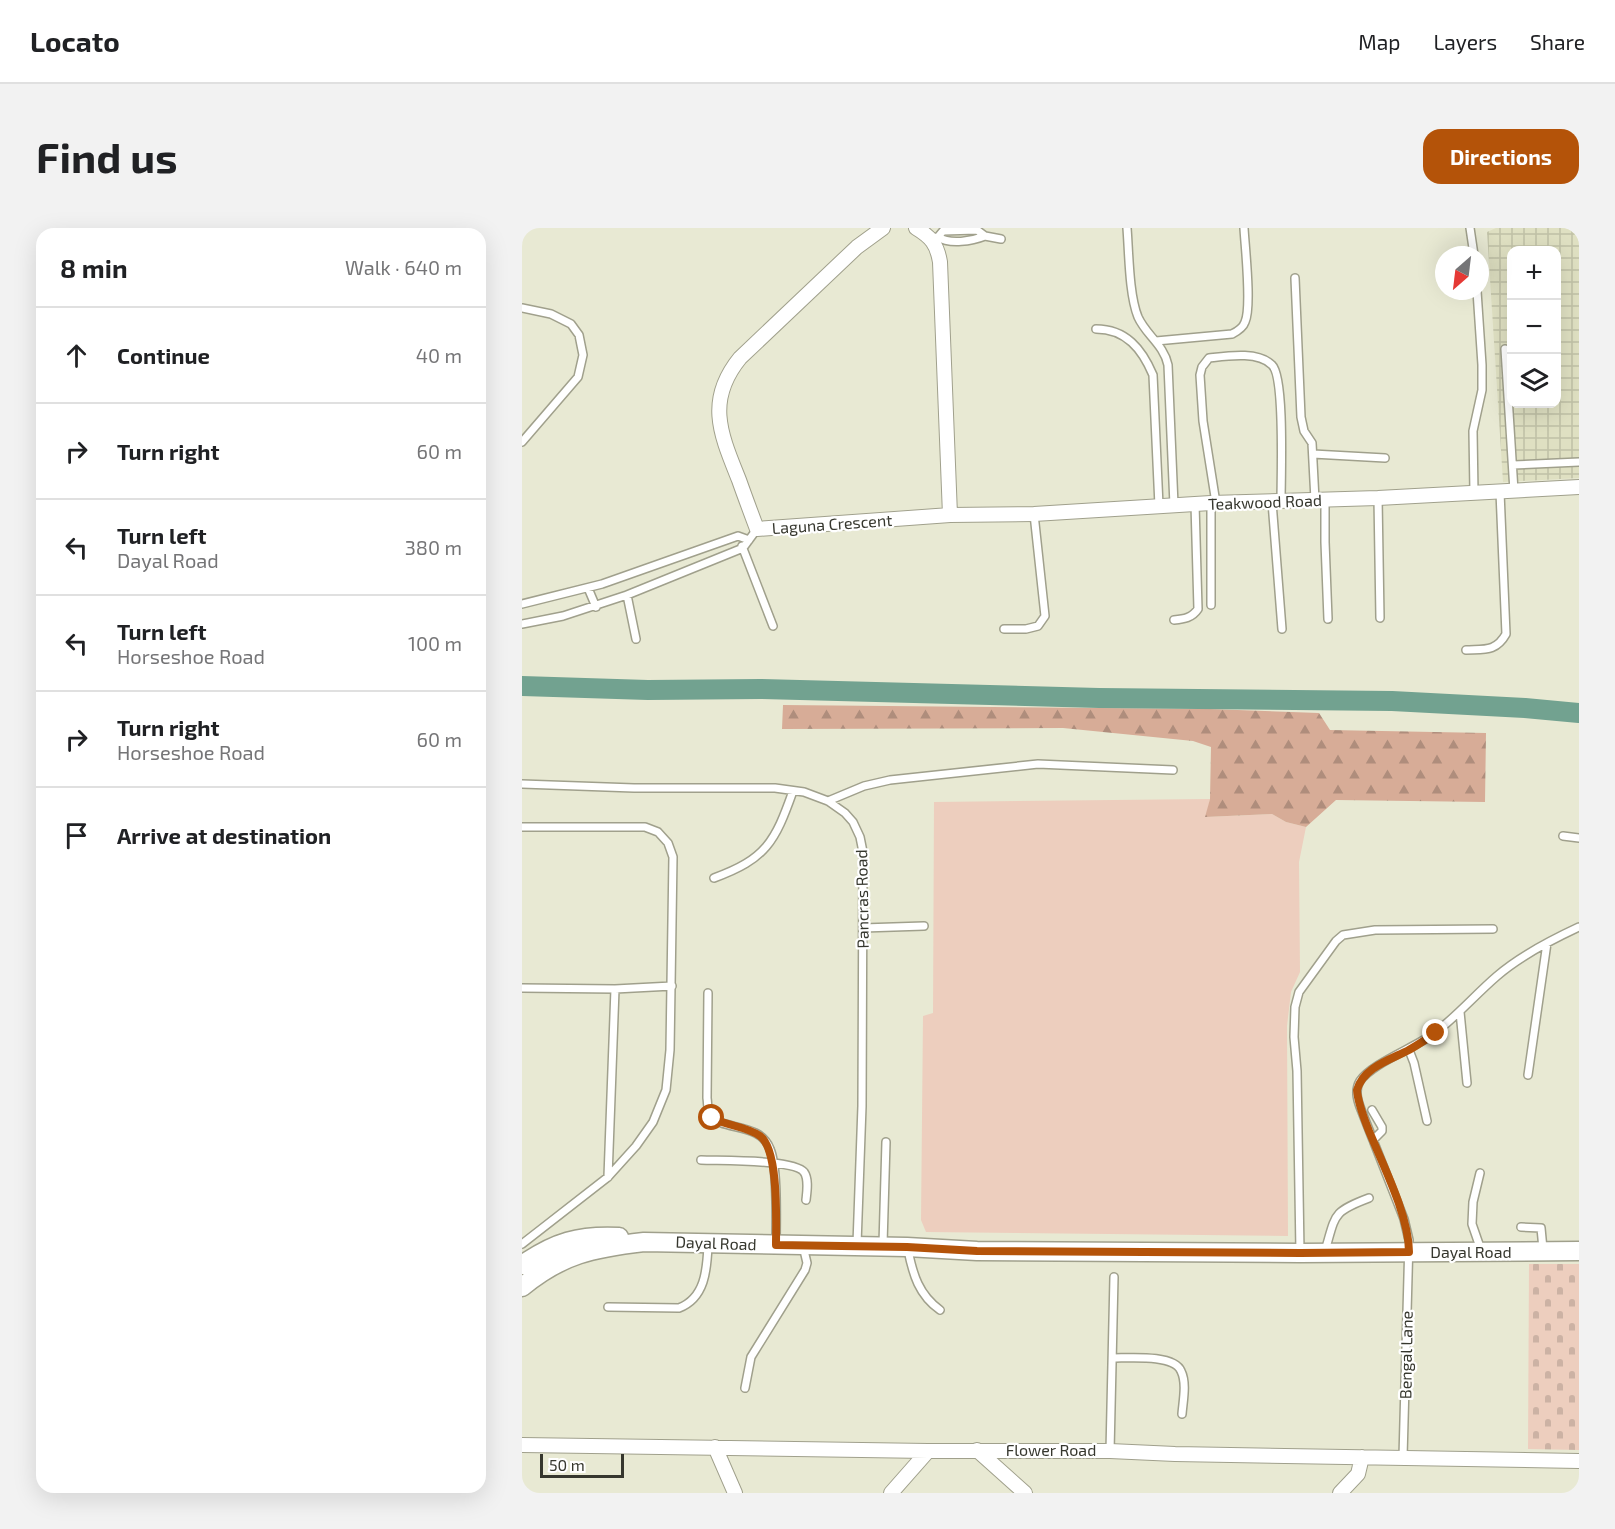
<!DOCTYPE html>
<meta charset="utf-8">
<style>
:root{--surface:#fff;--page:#f2f2f2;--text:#202124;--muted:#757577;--line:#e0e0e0;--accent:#b45309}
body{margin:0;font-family:"Exo 2",sans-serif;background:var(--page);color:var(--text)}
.controls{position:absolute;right:18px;top:18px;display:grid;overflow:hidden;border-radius:12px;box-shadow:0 6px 24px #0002}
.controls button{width:54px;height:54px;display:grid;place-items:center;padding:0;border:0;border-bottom:2px solid var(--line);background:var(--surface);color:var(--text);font:30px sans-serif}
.compass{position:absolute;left:913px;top:18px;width:54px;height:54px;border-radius:50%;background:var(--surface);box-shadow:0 6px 24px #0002;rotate:208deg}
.scale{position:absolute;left:18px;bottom:15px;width:84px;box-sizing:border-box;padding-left:6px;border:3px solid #36372e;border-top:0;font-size:16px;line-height:21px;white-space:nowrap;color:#36372e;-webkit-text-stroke:4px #fff;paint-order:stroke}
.stop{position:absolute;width:18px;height:18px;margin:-14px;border:4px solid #b45309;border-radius:50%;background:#fff}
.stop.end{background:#b45309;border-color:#fff;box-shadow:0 2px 6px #0008}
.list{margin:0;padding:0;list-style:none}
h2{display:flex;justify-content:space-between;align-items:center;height:78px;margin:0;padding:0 24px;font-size:26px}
h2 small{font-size:20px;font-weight:400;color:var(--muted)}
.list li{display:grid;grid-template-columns:39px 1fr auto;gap:18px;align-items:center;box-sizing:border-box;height:96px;padding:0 24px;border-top:2px solid var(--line)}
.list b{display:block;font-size:22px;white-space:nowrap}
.list p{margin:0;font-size:20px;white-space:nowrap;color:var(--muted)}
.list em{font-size:20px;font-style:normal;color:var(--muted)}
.icon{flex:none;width:33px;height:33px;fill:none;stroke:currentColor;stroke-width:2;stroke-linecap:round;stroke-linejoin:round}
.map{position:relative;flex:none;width:1057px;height:1265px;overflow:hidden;border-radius:18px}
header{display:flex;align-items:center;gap:36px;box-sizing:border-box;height:84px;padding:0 30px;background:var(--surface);border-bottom:2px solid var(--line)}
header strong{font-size:28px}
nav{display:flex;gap:33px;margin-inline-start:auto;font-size:21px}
.intro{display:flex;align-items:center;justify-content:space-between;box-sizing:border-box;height:144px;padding:0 36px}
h1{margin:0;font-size:42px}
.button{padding:15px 27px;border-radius:18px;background:var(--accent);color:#fff;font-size:21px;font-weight:700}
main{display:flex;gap:36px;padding:0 36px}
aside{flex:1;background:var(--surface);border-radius:18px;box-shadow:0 6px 24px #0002}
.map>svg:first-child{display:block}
.industrial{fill:url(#industrial-grid);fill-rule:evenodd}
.grass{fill:#edcebe}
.forest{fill:url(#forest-firs)}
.cemetery{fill:url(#cemetery-stones)}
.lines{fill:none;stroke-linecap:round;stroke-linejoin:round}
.river{stroke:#72a290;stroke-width:20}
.lane-casing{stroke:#a0a08c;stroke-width:10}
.street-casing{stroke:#a0a08c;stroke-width:16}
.secondary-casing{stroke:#a0a08c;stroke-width:21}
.lane{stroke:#fff;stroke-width:7}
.street{stroke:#fff;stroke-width:14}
.secondary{stroke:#fff;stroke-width:18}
.route{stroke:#b45309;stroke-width:8}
.labels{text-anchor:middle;stroke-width:4.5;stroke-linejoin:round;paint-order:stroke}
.street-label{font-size:16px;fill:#36372e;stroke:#fff}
</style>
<header>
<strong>Locato</strong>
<nav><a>Map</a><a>Layers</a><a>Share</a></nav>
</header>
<div class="intro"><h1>Find us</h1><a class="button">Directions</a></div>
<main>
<aside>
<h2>8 min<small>Walk · 640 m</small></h2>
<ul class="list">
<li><svg class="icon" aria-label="ahead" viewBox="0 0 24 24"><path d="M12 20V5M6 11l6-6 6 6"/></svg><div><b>Continue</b></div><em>40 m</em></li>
<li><svg class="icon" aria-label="right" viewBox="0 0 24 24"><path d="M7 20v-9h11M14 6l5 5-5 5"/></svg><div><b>Turn right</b></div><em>60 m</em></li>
<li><svg class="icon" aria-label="left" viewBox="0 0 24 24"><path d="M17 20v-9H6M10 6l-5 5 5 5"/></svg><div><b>Turn left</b><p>Dayal Road</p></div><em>380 m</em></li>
<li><svg class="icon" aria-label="left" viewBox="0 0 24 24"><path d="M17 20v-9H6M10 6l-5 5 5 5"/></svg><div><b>Turn left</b><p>Horseshoe Road</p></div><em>100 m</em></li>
<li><svg class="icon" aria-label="right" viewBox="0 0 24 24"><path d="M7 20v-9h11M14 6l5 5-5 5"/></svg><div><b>Turn right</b><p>Horseshoe Road</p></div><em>60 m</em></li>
<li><svg class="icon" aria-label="arrive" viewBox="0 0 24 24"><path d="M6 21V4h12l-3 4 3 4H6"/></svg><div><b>Arrive at destination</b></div></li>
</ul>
</aside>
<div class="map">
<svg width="1057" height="1265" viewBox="0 0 1057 1265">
<defs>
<pattern id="industrial-grid" width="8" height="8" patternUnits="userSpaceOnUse" patternTransform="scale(1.5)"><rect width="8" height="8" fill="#dfe0c2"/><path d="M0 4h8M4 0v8" fill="none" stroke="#c0c1a7"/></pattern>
<pattern id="forest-firs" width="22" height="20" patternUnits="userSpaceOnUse" patternTransform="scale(1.5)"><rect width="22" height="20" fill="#d7ac97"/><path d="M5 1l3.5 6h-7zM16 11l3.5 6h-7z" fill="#af8d7c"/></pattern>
<pattern id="cemetery-stones" width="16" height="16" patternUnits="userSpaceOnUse" patternTransform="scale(1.5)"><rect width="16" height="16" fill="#edcebe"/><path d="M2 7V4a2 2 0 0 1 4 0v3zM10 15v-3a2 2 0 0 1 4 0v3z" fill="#ccb2a4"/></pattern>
</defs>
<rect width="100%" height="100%" fill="#e8e9d3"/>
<path class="industrial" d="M 974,0 L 1057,0 L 1057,250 L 981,254 L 965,4 ZM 990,22 L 1034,22 L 1034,176 L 990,176 Z"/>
<path class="grass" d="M 688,571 L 684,589 L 750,586 L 764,594 L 784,599 L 777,634 L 778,744 L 769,764 L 765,798 L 766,1008 L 404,1004 L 399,992 L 401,788 L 411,785 L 412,574 Z"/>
<path class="forest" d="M 261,477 L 688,481 L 797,485 L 808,502 L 964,505 L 963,574 L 814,572 L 784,599 L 764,594 L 750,586 L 683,589 L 688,571 L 689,519 L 671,513 L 541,500 L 260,501 Z"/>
<path class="cemetery" d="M 1007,1036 L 1057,1036 L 1057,1222 L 1006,1221 Z"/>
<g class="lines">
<path class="river" d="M 0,458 L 126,462 L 239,461 L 577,470 L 870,473 L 1003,480 L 1057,485"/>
<defs>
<path id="lane" d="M 605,0 C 607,25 607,67 616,89 C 624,107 642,117 646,137 L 652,277
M 948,0 L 952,27
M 416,9 C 428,17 450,13 463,8
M 409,10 L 416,9 L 421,3 L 455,2 L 463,8 L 479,11
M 773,50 L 779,189 L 782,203 L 790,215 L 793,272
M 0,80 L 29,86 L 49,96 L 57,107 L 61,127 L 56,149 L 0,214
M 574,101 C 604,101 620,121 631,147 L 637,278
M 634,113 L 710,106 C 716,103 721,100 723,94 C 730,79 723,19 722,0
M 983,121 L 992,263
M 791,226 L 863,230
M 991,237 L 1057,234
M 952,265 L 951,203 L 960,162 L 960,137 L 955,63
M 856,270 L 858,390
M 803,272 L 803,314 L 806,391
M 750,274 L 760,401
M 689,275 L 689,377
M 694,275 L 681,193 L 678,147 L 680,139 L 687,130 C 705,128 736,123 750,137 C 763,149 759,250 759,273
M 220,318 L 251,398
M 66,360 L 74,379
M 105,367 L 114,411
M 0,376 L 80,356 L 216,308 L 227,312
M 652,392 C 662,391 670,390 676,381 L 673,276
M 0,396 L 41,388 L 105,367 L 221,320 L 235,301
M 482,401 L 504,401 L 516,398 L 523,388 L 512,286
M 944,422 C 962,421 974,424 984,406 L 978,264
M 0,556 L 112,560 L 253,560 L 282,564 L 306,573 L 323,585 L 331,594 L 338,609 L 341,624 L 340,878 L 335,1016
M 306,573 L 342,558 L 368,552 L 516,536 L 651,542
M 0,599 L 123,599 L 136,604 L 146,615 L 151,629 L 148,822 L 144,862 L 131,894 L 114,918 L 86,949 L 0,1016
M 1041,608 L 1057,610
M 192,650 C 244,631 253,614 271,563
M 341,700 L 402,698
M 0,760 L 93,761 L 150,758
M 186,765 L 185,870 C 186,876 185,884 189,888 C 201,903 238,894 248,921 C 256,940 254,992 254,1014
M 938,784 L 945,855
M 887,822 L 892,835 L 905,893
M 1006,847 L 1025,715
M 850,882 L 860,899 L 860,903 L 851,912
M 179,932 C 197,933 272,931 282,944 C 287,951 285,963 284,972
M 958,945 L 951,974 L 950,996 L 959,1022
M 86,949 L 93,761
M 999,999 L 1019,1000 L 1021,1021
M 361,1016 L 364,914
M 386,1022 C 391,1047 397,1067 418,1082
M 803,1023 C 814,986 810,984 847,970
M 778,1024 L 775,843 L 772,809 L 773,779 L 777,764 L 814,713 L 821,707 L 853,702 L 971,701
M 86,1079 L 157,1080 C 183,1070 185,1042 186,1017
M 591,1130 C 607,1130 652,1126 659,1143 C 665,1155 661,1173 660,1186
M 223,1160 L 229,1129 L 283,1042 L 285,1035 L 281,1018
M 588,1223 L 592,1049
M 881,1229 L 887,1012 L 882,991 L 840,884 C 836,874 832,863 838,853 C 850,835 895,819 914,804 C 936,787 954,766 975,748 C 998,728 1029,712 1057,699"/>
<path id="street" d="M 361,0 L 335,19 L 218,130 C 183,173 199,207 217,252 C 223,269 229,285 235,301 L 428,287 L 512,286 L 689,275 L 856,270 L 1057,259
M 394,0 C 409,9 415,16 418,34 L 428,287
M 0,1217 L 406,1223 L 588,1223 L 653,1226 L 1057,1233
M 193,1219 L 213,1265
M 455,1222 L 503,1265
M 369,1265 L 406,1223
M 818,1265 L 836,1246 L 840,1229"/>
<path id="secondary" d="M 0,1037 C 33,1014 57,1007 97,1009
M 0,1059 C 40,1026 71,1020 122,1014 L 385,1019 L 455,1023 L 778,1025 L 1057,1023"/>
</defs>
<use href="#lane" class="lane-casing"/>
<use href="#street" class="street-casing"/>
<use href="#secondary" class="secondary-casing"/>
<use href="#lane" class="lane"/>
<use href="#street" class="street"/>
<use href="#secondary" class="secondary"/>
</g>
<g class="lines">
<path class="route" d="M 190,890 C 205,898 224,898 238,908 C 257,922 254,994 254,1017 L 385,1019 L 455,1023 L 778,1025 L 887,1024 C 887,988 861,937 847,903 C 842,890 836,876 835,862 C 841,840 867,832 885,823 C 895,818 904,811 914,805"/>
</g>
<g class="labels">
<g class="street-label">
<text transform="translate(743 274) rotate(-2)" y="6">Teakwood Road</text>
<text transform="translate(310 296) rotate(-4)" y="6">Laguna Crescent</text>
<text transform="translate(340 671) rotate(-91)" y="6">Pancras Road</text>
<text transform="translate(194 1015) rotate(2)" y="6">Dayal Road</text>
<text x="949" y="1030">Dayal Road</text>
<text transform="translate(884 1127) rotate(-89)" y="6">Bengal Lane</text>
<text x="529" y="1228">Flower Road</text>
</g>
</g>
</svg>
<div class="controls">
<button>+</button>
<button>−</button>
<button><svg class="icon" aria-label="layers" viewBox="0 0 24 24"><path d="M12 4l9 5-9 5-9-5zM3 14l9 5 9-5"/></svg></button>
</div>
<svg class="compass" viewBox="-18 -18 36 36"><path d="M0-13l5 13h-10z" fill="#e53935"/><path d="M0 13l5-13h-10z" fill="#757577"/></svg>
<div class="scale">50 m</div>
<div class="stop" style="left:190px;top:890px"></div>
<div class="stop end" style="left:914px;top:805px"></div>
</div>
</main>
